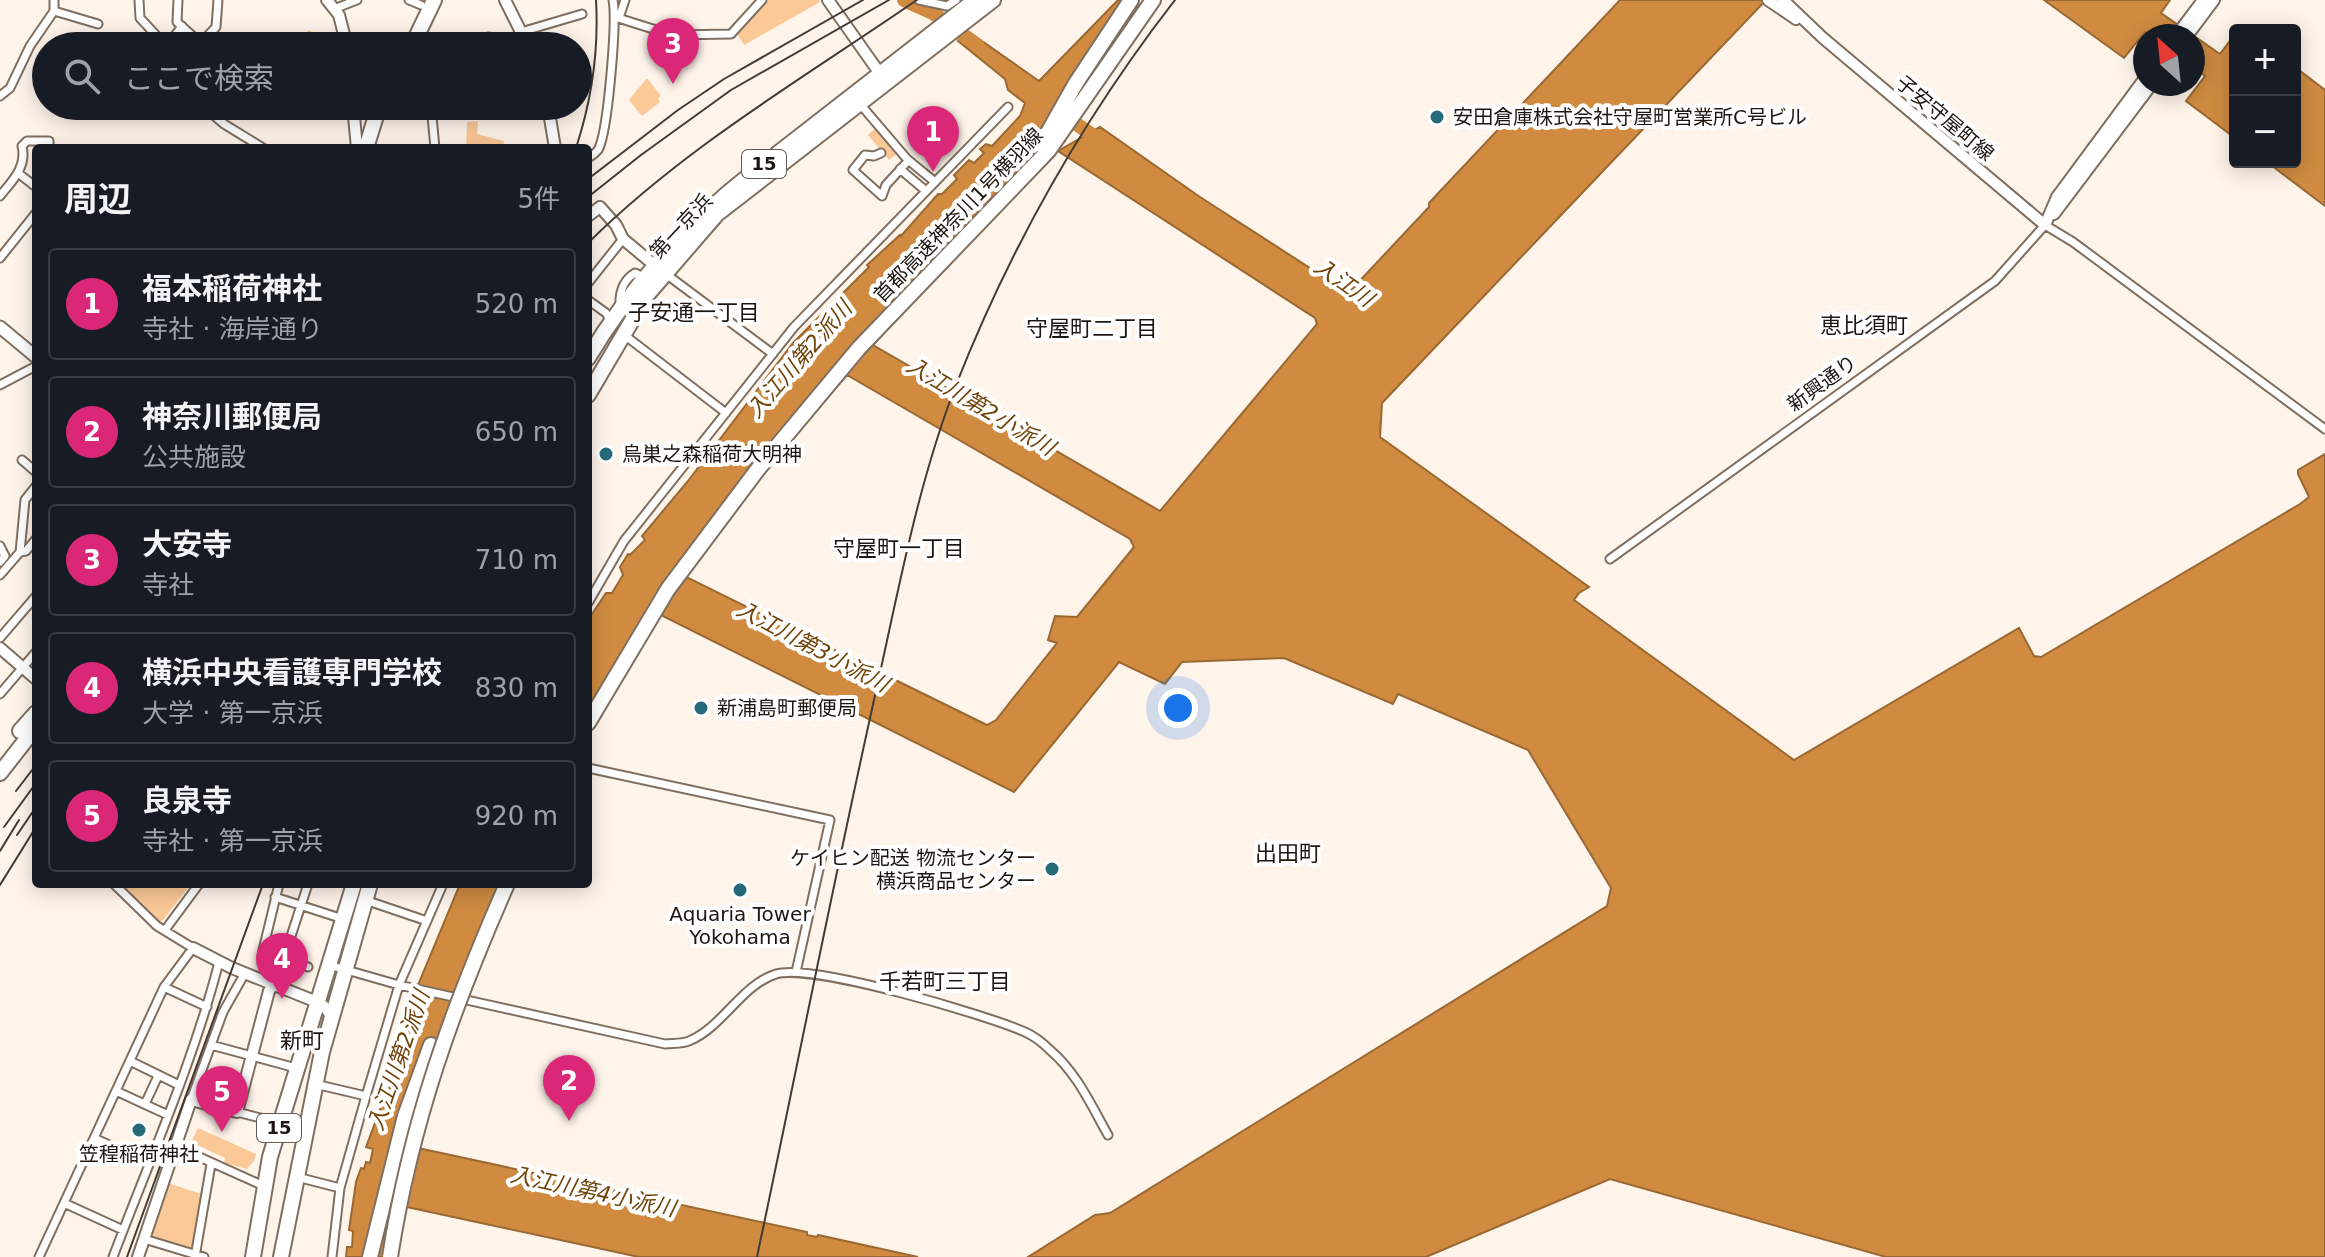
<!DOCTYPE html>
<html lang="ja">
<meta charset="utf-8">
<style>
:root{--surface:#171b24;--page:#242831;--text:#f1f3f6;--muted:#9ea1a6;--line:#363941;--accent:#db2777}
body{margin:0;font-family:"DejaVu Sans","Noto Sans JP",sans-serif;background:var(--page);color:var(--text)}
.controls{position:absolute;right:24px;top:24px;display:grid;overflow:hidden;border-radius:8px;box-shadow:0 4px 20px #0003}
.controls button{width:72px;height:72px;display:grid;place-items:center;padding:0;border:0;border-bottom:2px solid var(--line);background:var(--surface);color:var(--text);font:40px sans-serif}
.compass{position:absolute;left:2133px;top:24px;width:72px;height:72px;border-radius:50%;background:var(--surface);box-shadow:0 4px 20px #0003;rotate:333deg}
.you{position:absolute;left:1178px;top:708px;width:28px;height:28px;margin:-20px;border:6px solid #fff;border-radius:50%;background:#1a73e8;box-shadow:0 0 0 12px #1a73e833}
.badge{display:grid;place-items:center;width:52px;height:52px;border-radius:50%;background:var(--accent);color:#fff;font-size:26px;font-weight:700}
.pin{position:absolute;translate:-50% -66px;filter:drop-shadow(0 2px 4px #0008)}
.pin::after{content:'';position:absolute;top:42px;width:28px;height:24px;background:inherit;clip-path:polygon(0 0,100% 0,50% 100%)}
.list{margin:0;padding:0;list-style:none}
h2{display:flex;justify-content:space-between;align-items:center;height:104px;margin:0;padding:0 32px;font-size:34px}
h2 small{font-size:26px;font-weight:400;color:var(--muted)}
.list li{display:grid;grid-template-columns:52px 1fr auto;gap:24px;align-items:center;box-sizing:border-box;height:112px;margin:0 16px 16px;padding:0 16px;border:2px solid var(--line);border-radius:8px}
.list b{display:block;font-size:30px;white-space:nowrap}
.list p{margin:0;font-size:26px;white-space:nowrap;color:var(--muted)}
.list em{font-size:26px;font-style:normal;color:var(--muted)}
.icon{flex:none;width:44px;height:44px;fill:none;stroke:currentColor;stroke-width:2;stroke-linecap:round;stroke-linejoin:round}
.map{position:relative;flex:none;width:2325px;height:1257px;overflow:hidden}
.search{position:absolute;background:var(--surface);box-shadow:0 4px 20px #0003;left:32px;top:32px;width:560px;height:88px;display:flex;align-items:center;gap:20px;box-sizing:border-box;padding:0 28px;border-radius:44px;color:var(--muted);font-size:30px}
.panel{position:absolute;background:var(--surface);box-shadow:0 4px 20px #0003;left:32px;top:144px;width:560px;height:744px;border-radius:8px}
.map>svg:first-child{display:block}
.green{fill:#fbc897}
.water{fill:#d08b41;stroke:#9a6832;stroke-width:2;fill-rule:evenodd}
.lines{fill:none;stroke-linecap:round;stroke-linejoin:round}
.river{stroke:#d08b41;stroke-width:14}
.street-casing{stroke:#7f6f60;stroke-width:11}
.secondary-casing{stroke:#7f6f60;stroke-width:14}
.primary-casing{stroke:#7f6f60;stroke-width:15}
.highway-casing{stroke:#7f6f60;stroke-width:18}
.street{stroke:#fff;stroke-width:7}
.secondary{stroke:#fff;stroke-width:10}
.primary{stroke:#fff;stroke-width:11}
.highway{stroke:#fff;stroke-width:14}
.rail{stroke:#433b35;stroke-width:2}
.highway-bridge-casing{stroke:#7f6f60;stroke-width:18;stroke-linecap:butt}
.highway-bridge{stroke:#fff;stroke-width:14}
.poi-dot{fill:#246a79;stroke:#fff;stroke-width:3}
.labels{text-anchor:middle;stroke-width:8;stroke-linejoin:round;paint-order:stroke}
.shield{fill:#fff;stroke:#615c58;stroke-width:2}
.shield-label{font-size:18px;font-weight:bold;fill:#1d1610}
.poi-label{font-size:20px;fill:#1d1610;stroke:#fff;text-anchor:start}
.street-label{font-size:20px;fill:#1d1610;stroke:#fff}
.water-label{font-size:22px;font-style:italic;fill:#714309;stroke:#fff}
.neighbourhood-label{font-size:22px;fill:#1d1610;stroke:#fff}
</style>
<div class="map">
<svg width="2325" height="1257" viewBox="0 0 2325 1257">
<rect width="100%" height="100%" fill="#fff4ea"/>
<path class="green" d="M 768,0 L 819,0 L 820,2 L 744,45 L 737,33 Z
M 308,30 L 328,39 L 326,41 L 319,38 L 321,46 L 298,46 Z
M 647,78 L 661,96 L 658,98 L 660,102 L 642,116 L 629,100 Z
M 478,121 L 477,134 L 504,141 L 503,148 L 466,148 L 467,122 Z
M 876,127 L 898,153 L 889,160 L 868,135 Z
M 118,884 L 191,884 L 159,925 Z
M 198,1128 L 256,1154 L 254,1161 L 247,1169 L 224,1163 L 225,1158 L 191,1142 Z
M 165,1182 L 201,1194 L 192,1252 L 150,1239 L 148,1235 Z"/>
<path class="water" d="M 1118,0 L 1128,0 L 1061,102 L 1065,141 L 978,228 L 873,345 L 1160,511 L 1317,324 L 1315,318 L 1058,151 L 1100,127 L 1200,197 L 1344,290 L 1352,289 L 1429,207 L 1429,203 L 1620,0 L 1766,0 L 1382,403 L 1380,437 L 1589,587 L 1579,593 L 1574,600 L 1794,760 L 2019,628 L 2034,656 L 2041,657 L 2300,504 L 2309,497 L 2298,474 L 2298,470 L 2325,454 L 2325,1257 L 1886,1257 L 1610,1179 L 1426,1257 L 1028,1257 L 1095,1215 L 1110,1213 L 1607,906 L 1611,888 L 1528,750 L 1398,694 L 1393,704 L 1284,658 L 1182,662 L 1165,684 L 1119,662 L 1014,792 L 657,613 L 588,730 L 588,620 L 606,593 L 612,593 L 623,575 L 620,567 L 628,554 L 630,555 L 645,540 L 642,536 L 688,481 L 793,343 L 869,267 L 867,265 L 900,235 L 901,236 L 938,194 L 942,194 L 957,179 L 954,175 L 969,160 L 974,163 L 984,153 L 980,149 L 986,144 L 992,146 L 1020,116 L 1025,103 L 1008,90 L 1005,79 L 958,41 L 969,32 L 1039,81 ZM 847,375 L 1130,539 L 1134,547 L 1077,617 L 1055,616 L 1048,640 L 1057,643 L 996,720 L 987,725 L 682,575 L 744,492 Z
M 2044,0 L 2170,0 L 2161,13 L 2220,54 L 2235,34 L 2235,138 L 2186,101 L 2205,76 L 2193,67 L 2193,36 L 2151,36 L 2145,32 L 2124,58 Z
M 2295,67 L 2325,90 L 2325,206 L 2267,162 L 2295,162 Z
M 460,884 L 510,884 L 465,994 L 418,1148 L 807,1232 L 807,1235 L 817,1237 L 818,1235 L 918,1257 L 639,1257 L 402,1206 L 395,1257 L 346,1257 L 347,1247 L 352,1247 L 353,1231 L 349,1230 L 356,1182 L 361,1168 L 364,1169 L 366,1162 L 370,1163 L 373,1149 L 366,1147 L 381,1107 L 379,1106 L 380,1099 L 386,1100 L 394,1071 L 390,1069 L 405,1022 L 407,1022 L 416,999 L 413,997 Z"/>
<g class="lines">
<path class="river" d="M 904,0 L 933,13 L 978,46
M 1076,92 L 1114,46
M 1062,114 L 1104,143"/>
<defs>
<path id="street" d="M 139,0 L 140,18 L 166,46
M 178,0 L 177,22 L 204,46
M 409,0 L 421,5
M 919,0 L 947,6 L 956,0
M 334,9 L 357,0
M 54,11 L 98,24
M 615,17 L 672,35 L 731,34 L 762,0
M 619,18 L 625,0
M 521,32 L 582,14
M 201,43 L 216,27 L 218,0
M 167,46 L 182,26
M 454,46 L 488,37 L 526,42
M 0,96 L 10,88 L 30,46 L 54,11 L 54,0
M 860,104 L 907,159 L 935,182
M 203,106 L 224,124 L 263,148
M 431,106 L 435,148
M 881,153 L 874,156 L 865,155 L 853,170 L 882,196 L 886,185 L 908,161
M 588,158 C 591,156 595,154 598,150 C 608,133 617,21 613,0
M 900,169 L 926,191
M 18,173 L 36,187
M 0,196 C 13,180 27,167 22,146 L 27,141 L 49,141 L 49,148
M 0,258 L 36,213
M 666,274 L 773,354
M 588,283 L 623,239
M 588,300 L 606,313 L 612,323
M 620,308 C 619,293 622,281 635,273 L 645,278
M 623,334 L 726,413
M 0,385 L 36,366
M 22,460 L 36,472
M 0,546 L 5,556 L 0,562
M 20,552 L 26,551 L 36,539
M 1610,559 L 1995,281 L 2045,225 L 2073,242 L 2325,429
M 0,575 L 20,552 L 25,500 L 36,486
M 588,603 L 624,541 L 794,327 L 1008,107
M 0,638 L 36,596
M 0,694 L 36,652
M 588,768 L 830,820 L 796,972
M 279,884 L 263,950 L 308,967
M 275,897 L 343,919
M 371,902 L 427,921
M 165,930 L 199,884
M 329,965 L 399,985 L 665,1044 C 673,1043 682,1044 689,1041 C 723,1027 741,985 776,974 C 812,963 987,1015 1025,1032 C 1034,1036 1043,1043 1050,1050 C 1077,1073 1091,1105 1108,1135
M 273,985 L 277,979 L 308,884
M 164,987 L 207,1007
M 211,1045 L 296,1068
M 130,1061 L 179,1085
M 315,1084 L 366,1096
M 116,1091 L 168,1115
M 191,1100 L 223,1012 L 245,973
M 145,1104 L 158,1076
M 237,1112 L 280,1123
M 94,1138 L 148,1163
M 175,1146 L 266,1187
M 297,1177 L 340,1188
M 64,1203 L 123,1230
M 144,1239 L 204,1257
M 39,1257 L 164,987 L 193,948 L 157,926 L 114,884
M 113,1257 C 150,1159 193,1063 219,962
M 195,1257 L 211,1164
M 332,1257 L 340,1188 L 366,1096 L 399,985 L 443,884"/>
<path id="secondary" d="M 327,0 L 339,15 L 347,46
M 505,0 L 528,46
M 828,0 L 883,78
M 1768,0 L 1796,19
M 1783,0 L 1823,38 L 2045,225
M 2176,36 L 2203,0
M 2187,36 L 2214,0
M 353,106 L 357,148
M 548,106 L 555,148
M 2054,214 L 2152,84
M 588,216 L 600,207 L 616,225 L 623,239 L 659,269
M 2045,225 L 2057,197 L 2145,78
M 0,648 L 36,679
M 193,948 L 232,968 L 317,1002 L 324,1006 L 331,1016
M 138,1257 L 191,1100 L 237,1112 L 269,991 L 273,985"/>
<path id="primary" d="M 0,327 L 36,357"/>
<path id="highway" d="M 412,46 L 434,0
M 1041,145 L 1076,83 L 1131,0
M 366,148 L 379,106
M 777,154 L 975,0
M 588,358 C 628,290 689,222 751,174
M 588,395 L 647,295 L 717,214 L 993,0
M 588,723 L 668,589 L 758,469 L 859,348 L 1048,151 L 1153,0
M 20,731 L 36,713
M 0,773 L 36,727
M 253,1257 L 270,1157 L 354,884
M 281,1257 L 322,1052 L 370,884
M 370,1257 L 405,1116 L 431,1045"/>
</defs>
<use href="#street" class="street-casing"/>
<use href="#secondary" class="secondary-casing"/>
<use href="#primary" class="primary-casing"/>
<use href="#highway" class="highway-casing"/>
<use href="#street" class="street"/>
<use href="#secondary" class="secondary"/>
<use href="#primary" class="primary"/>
<use href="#highway" class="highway"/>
<path class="rail" d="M 576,148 C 592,99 599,52 596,0
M 588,179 L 678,110 L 724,79 L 863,0
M 588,197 L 641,155 L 731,90 L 889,0
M 588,243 C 685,147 805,77 917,0
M 16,791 L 36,765
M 4,827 L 36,783
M 17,835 L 36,807
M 0,851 L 19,820
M 0,885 L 36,827
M 127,1257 L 263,884
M 757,1257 C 797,1068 834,879 876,691 C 899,588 918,483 956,385 C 1010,248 1085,116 1175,0"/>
<defs>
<path id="highway-bridge" d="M 390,1257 C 411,1122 452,1009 507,884"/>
</defs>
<use href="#highway-bridge" class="highway-bridge-casing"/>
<use href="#highway-bridge" class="highway-bridge"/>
</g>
<g class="poi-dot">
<circle cx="1437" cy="117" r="8"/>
<circle cx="606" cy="454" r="8"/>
<circle cx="701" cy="708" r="8"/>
<circle cx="1052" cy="869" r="8"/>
<circle cx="740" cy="890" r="8"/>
<circle cx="139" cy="1130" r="8"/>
</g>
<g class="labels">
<g class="shield">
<rect x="742" y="150" width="44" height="28" rx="6"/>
<rect x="257" y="1114" width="44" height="28" rx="6"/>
</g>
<g class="shield-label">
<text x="764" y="170">15</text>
<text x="279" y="1134">15</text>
</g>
<g class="poi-label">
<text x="1453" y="124">安田倉庫株式会社守屋町営業所C号ビル</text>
<text x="622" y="461">烏巣之森稲荷大明神</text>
<text x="717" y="715">新浦島町郵便局</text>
<text x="1036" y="865" text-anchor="end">ケイヒン配送 物流センター<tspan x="1036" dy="23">横浜商品センター</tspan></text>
<text x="740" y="921" text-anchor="middle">Aquaria Tower<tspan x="740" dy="23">Yokohama</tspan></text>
<text x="139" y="1161" text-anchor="middle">笠䅣稲荷神社</text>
</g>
<g class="street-label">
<text transform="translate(1945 118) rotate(40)" y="7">子安守屋町線</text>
<text transform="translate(958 215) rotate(-46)" y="7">首都高速神奈川1号横羽線</text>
<text transform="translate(681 226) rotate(-47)" y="7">第一京浜</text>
<text transform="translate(1822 383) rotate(-36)" y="7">新興通り</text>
</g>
<g class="water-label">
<text transform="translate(1344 282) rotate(35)" y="8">入江川</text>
<text transform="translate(799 359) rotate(-49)" y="8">入江川第2派川</text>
<text transform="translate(981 406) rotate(31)" y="8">入江川第2小派川</text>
<text transform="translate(813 646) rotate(28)" y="8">入江川第3小派川</text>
<text transform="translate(398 1060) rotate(-71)" y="8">入江川第2派川</text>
<text transform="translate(593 1191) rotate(12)" y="8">入江川第4小派川</text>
</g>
<g class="neighbourhood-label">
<text x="694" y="320">子安通一丁目</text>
<text x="1864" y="333">恵比須町</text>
<text x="1092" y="336">守屋町二丁目</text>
<text x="899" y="556">守屋町一丁目</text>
<text x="1288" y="861">出田町</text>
<text x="945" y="989">千若町三丁目</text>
<text x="302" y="1048">新町</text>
</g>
</g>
</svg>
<div class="controls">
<button>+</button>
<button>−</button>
</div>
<svg class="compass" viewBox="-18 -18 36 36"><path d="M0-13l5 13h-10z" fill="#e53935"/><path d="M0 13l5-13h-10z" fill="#9ea1a6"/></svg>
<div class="you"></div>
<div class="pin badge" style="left:933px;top:172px">1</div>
<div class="pin badge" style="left:569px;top:1121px">2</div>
<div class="pin badge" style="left:673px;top:84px">3</div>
<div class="pin badge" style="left:282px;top:999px">4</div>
<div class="pin badge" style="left:222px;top:1132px">5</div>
<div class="search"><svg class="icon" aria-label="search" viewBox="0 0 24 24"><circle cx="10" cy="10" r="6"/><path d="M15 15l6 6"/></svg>ここで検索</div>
<section class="panel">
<h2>周辺<small>5件</small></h2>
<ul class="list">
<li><span class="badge">1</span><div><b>福本稲荷神社</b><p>寺社 · 海岸通り</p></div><em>520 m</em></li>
<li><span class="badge">2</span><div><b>神奈川郵便局</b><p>公共施設</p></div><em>650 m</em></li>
<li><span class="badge">3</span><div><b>大安寺</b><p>寺社</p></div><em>710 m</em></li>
<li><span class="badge">4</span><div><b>横浜中央看護専門学校</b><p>大学 · 第一京浜</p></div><em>830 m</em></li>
<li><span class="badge">5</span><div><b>良泉寺</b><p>寺社 · 第一京浜</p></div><em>920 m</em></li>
</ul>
</section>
</div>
